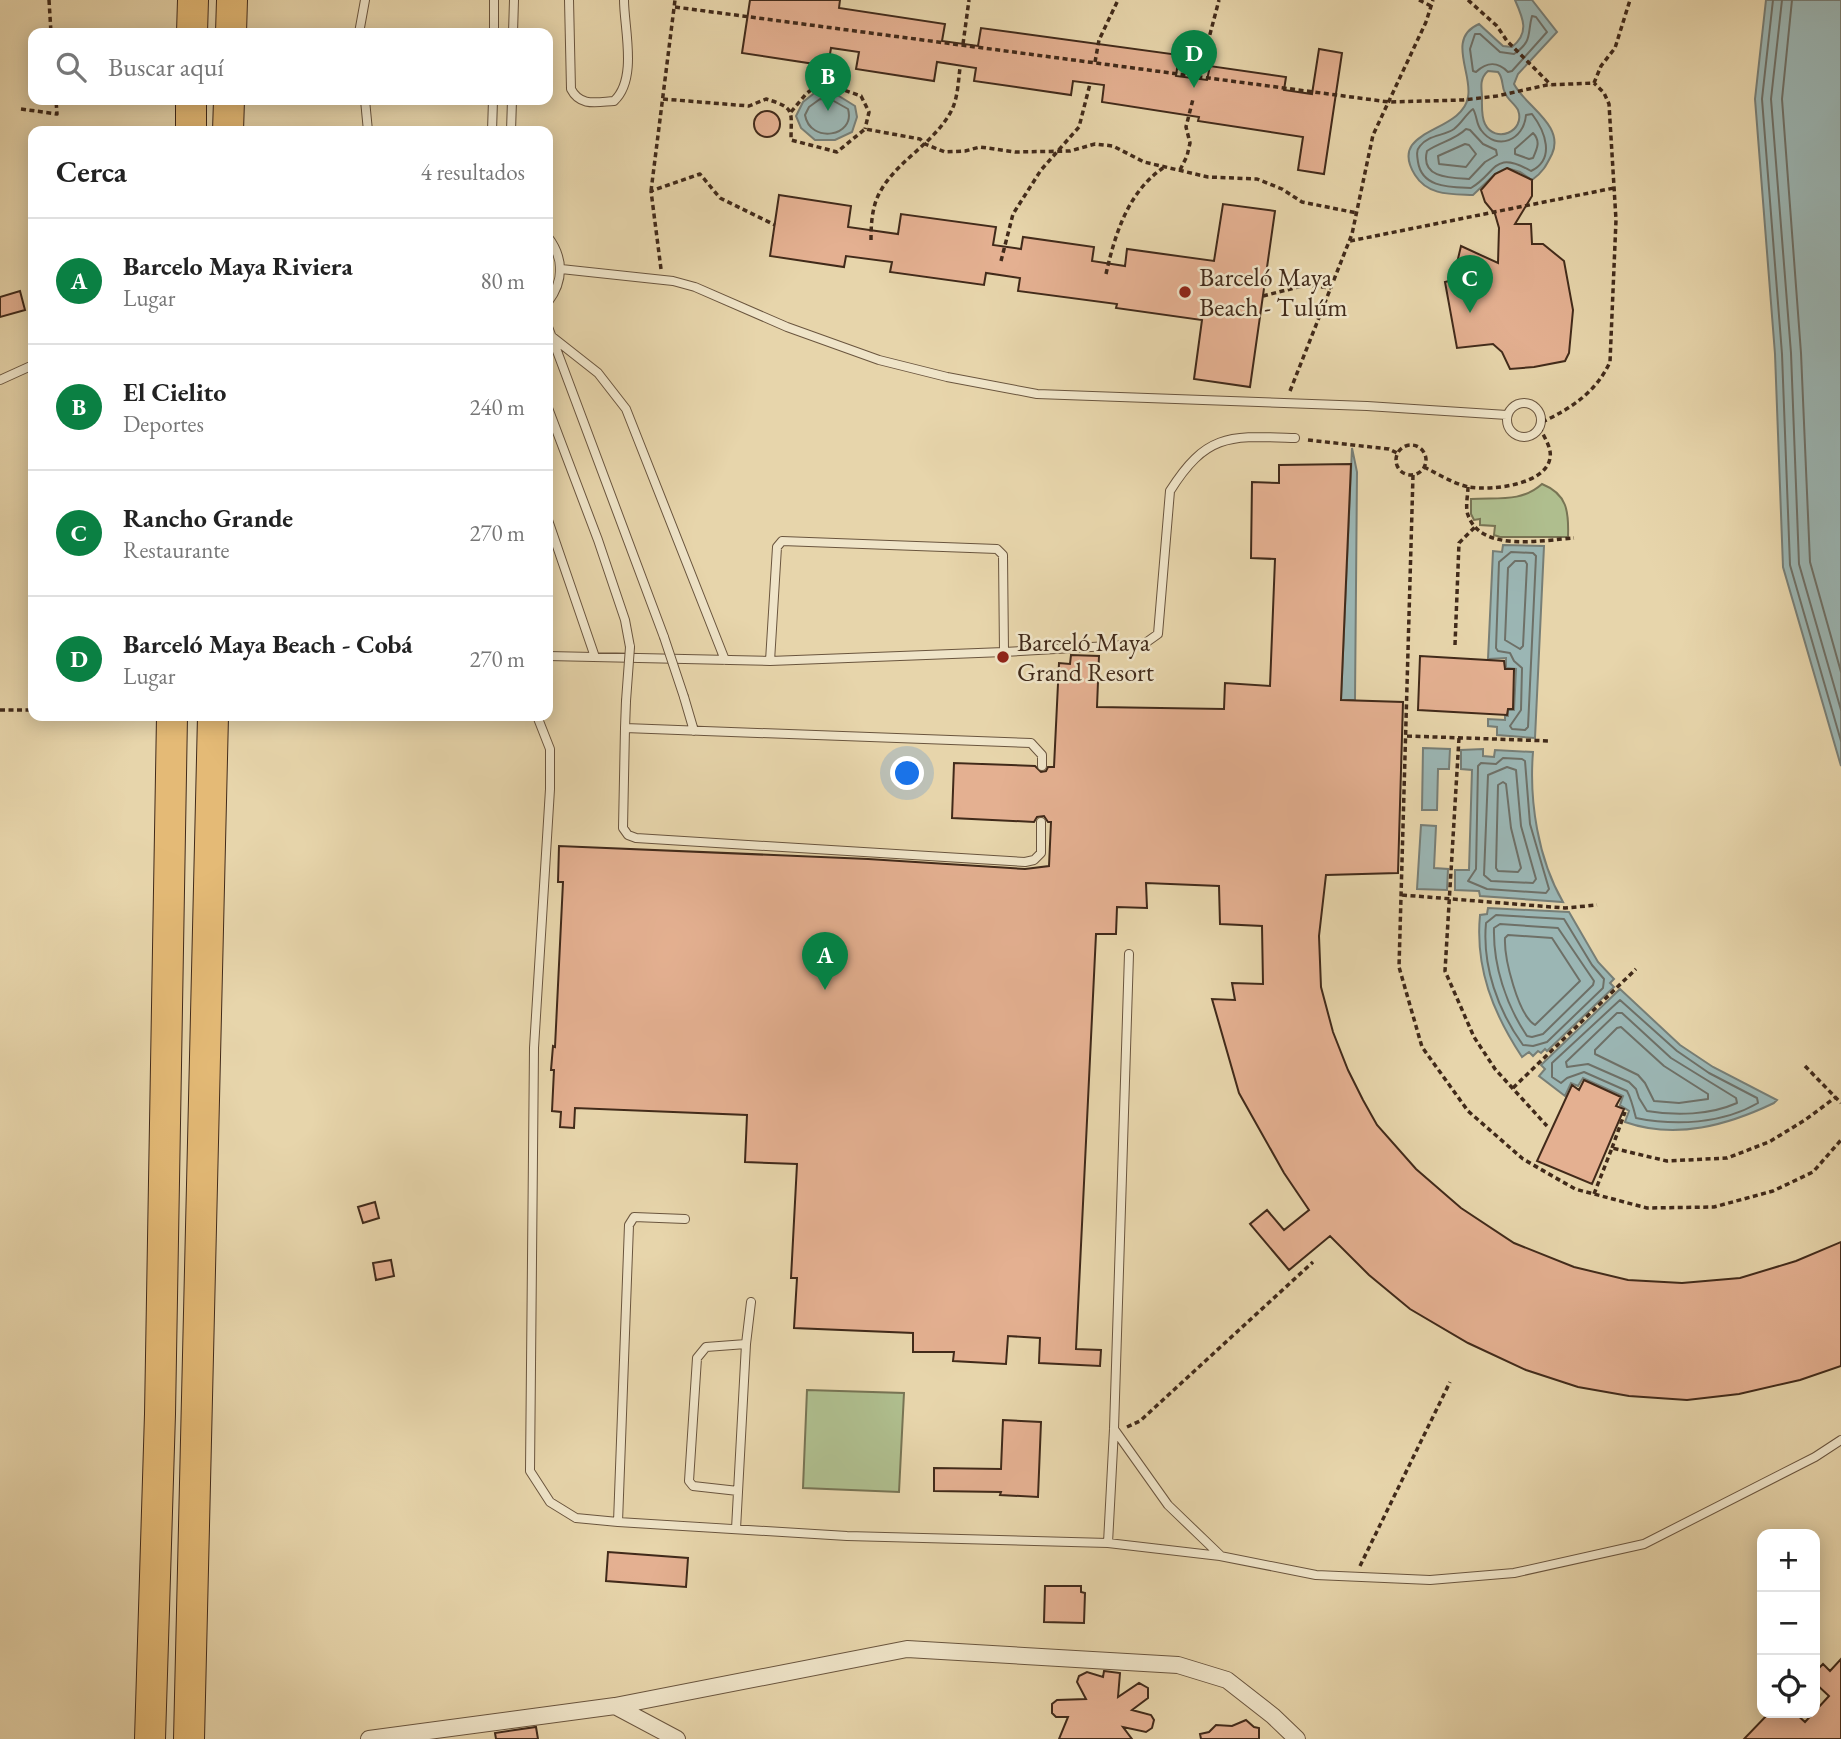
<!DOCTYPE html>
<html lang="es">
<meta charset="utf-8">
<style>
:root{--surface:#fff;--page:#f2f2f2;--text:#222;--muted:#767676;--line:#e0e0e0;--accent:#0b8043}
body{margin:0;font-family:"EB Garamond",serif;background:var(--page);color:var(--text)}
.controls{position:absolute;right:21px;bottom:21px;display:grid;overflow:hidden;border-radius:14px;box-shadow:0 4px 18px #0003}
.controls button{width:63px;height:63px;display:grid;place-items:center;padding:0;border:0;border-bottom:2px solid var(--line);background:var(--surface);color:var(--text);font:35px sans-serif}
.you{position:absolute;left:908px;top:774px;width:24px;height:24px;margin:-18px;border:5px solid #fff;border-radius:50%;background:#1a73e8;box-shadow:0 0 0 10px #1a73e833}
.badge{display:grid;place-items:center;width:46px;height:46px;border-radius:50%;background:var(--accent);color:#fff;font-size:23px;font-weight:700}
.pin{position:absolute;translate:-50% -58px;filter:drop-shadow(0 2px 4px #0008)}
.pin::after{content:'';position:absolute;top:37px;width:24px;height:21px;background:inherit;clip-path:polygon(0 0,100% 0,50% 100%)}
.list{margin:0;padding:0;list-style:none}
h2{display:flex;justify-content:space-between;align-items:center;height:91px;margin:0;padding:0 28px;font-size:30px}
h2 small{font-size:23px;font-weight:400;color:var(--muted)}
.list li{display:grid;grid-template-columns:46px 1fr auto;gap:21px;align-items:center;box-sizing:border-box;height:126px;padding:0 28px;border-top:2px solid var(--line)}
.list b{display:block;font-size:26px;white-space:nowrap}
.list p{margin:0;font-size:23px;white-space:nowrap;color:var(--muted)}
.list em{font-size:23px;font-style:normal;color:var(--muted)}
.icon{flex:none;width:38px;height:38px;fill:none;stroke:currentColor;stroke-width:2;stroke-linecap:round;stroke-linejoin:round}
.map{position:relative;flex:none;width:1841px;height:1739px;overflow:hidden}
.search{position:absolute;background:var(--surface);box-shadow:0 4px 18px #0003;left:28px;top:28px;width:525px;height:77px;display:flex;align-items:center;gap:18px;box-sizing:border-box;padding:0 24px;border-radius:14px;color:var(--muted);font-size:26px}
.panel{position:absolute;background:var(--surface);box-shadow:0 4px 18px #0003;left:28px;top:126px;width:525px;height:595px;border-radius:14px}
.map>svg:first-child{display:block}
.green{fill:#afbe8e;stroke:#787454;stroke-width:2}
.water{fill:#9bb6b4;stroke:#777e76;stroke-width:2;fill-rule:evenodd}
.lines{fill:none;stroke-linecap:round;stroke-linejoin:round}
.shore{stroke:#6e7067;stroke-width:2}
.building{fill:#e4b091;stroke:#412a1a;stroke-width:2}
.lane-casing{stroke:#6a553e;stroke-width:10}
.street-casing{stroke:#6a553e;stroke-width:18}
.highway-casing{stroke:#412a1a;stroke-width:32}
.path{stroke:#412a1a;stroke-width:3.5;stroke-dasharray:5 3.5;stroke-linecap:butt}
.lane{stroke:#efe4c8;stroke-width:8}
.street{stroke:#efe4c8;stroke-width:16}
.highway{stroke:#e4ba76;stroke-width:30}
.lane-bridge-casing{stroke:#6a553e;stroke-width:10;stroke-linecap:butt}
.lane-bridge{stroke:#efe4c8;stroke-width:8}
.poi-dot{fill:#8f2418;stroke:#efe4c8;stroke-width:2.5}
.labels{text-anchor:middle;stroke-width:5;stroke-linejoin:round;paint-order:stroke}
.poi-label{font-size:26px;fill:#412a1a;stroke:#efe4c8;text-anchor:start}
</style>
<div class="map">
<svg width="1841" height="1739" viewBox="0 0 1841 1739">
<rect width="100%" height="100%" fill="#e7d5ab"/>
<filter id="stains"><feTurbulence type="fractalNoise" baseFrequency=".00286" numOctaves="4"/><feColorMatrix values="0 0 0 0 .2 0 0 0 0 .09 0 0 0 0 .02 0 0 0 .5 -.17"/></filter>
<radialGradient id="worn" r=".72"><stop offset=".6" stop-color="#630" stop-opacity="0"/><stop offset="1" stop-color="#630" stop-opacity=".3"/></radialGradient>
<path class="green" d="M 1542,484 C 1567,494 1569,511 1568,537 L 1500,537 L 1494,535 L 1495,526 L 1480,525 L 1480,519 L 1474,520 L 1471,514 L 1471,499 C 1496,497 1521,503 1542,484 Z
M 807,1390 L 904,1393 L 899,1492 L 803,1488 Z"/>
<path class="water" d="M 1515,0 L 1532,0 L 1557,32 L 1518,74 L 1514,84 C 1525,106 1565,125 1552,154 C 1546,166 1543,172 1532,180 L 1520,172 L 1507,168 L 1495,174 L 1473,195 C 1452,194 1428,196 1415,175 C 1386,128 1462,134 1468,97 C 1473,74 1446,38 1479,24 L 1503,46 L 1512,47 C 1530,33 1523,18 1515,0 ZM 1488,71 L 1498,72 C 1504,79 1501,85 1505,93 C 1507,99 1515,104 1518,110 C 1526,132 1495,144 1485,124 C 1481,116 1482,105 1482,96 C 1481,86 1480,78 1488,71 Z
M 1766,0 L 1841,0 L 1841,766 L 1783,567 L 1775,354 L 1755,99 Z
M 817,91 L 834,93 L 855,106 L 857,117 L 852,132 L 835,140 L 815,140 L 801,128 L 796,116 L 803,102 Z
M 1352,448 L 1357,472 L 1355,700 L 1341,700 Z
M 1503,545 L 1544,546 L 1535,738 L 1497,735 L 1497,727 L 1488,726 L 1488,719 L 1505,720 L 1505,716 L 1508,716 L 1508,710 L 1514,710 L 1516,669 L 1506,668 L 1506,658 L 1488,659 L 1493,551 L 1502,552 Z
M 1423,748 L 1450,749 L 1449,769 L 1438,769 L 1437,810 L 1422,810 Z
M 1483,749 L 1483,756 L 1494,757 L 1495,750 L 1533,752 C 1529,801 1538,859 1563,902 L 1480,896 L 1479,891 L 1455,890 L 1455,870 L 1469,870 L 1472,770 L 1461,769 L 1461,750 Z
M 1421,825 L 1436,826 L 1434,868 L 1448,869 L 1447,890 L 1417,889 Z
M 1488,908 L 1569,912 L 1598,962 L 1614,979 L 1610,983 L 1614,987 L 1547,1051 L 1545,1049 L 1541,1053 L 1538,1051 L 1533,1056 L 1529,1052 L 1522,1057 C 1493,1013 1475,968 1480,915 L 1487,914 Z
M 1620,989 L 1680,1045 L 1713,1067 L 1777,1100 L 1774,1103 C 1728,1125 1676,1140 1625,1122 L 1629,1111 L 1620,1105 L 1623,1096 L 1583,1078 L 1578,1086 L 1571,1083 L 1565,1096 L 1539,1076 L 1545,1069 L 1541,1065 Z"/>
<g class="lines">
<path class="shore" d="M 1773,0 L 1762,99 L 1782,354 L 1790,565 L 1841,741
M 1782,0 L 1771,99 L 1791,353 L 1799,564 L 1841,710
M 1792,0 L 1782,99 L 1801,353 L 1810,562 L 1841,672
M 1532,16 L 1536,17 L 1547,32 L 1512,71 L 1508,72 C 1497,61 1487,62 1476,72 L 1473,71 L 1470,49 L 1475,34 L 1480,34 L 1500,52 L 1514,54 C 1533,41 1527,34 1532,16 Z
M 820,99 L 832,100 L 848,109 C 856,137 810,144 805,115 L 809,107 Z
M 1473,109 C 1477,115 1476,124 1481,130 C 1497,152 1524,140 1526,115 L 1532,114 C 1545,131 1556,159 1531,171 C 1493,149 1497,173 1471,188 C 1450,187 1422,188 1418,162 C 1417,156 1416,150 1420,146 C 1428,135 1444,136 1454,129 C 1462,123 1466,114 1473,109 Z
M 1466,129 L 1470,130 L 1483,144 L 1496,150 L 1497,155 L 1485,162 L 1469,179 C 1450,178 1420,178 1427,151 C 1440,142 1455,140 1466,129 Z
M 1533,133 C 1541,141 1537,149 1533,158 L 1529,159 L 1515,154 L 1515,149 Z
M 1465,144 L 1469,145 L 1476,154 L 1466,167 L 1439,164 L 1438,156 Z
M 1511,552 L 1533,553 L 1536,556 L 1528,727 L 1525,730 L 1512,729 L 1510,726 L 1521,710 L 1522,668 L 1514,661 L 1510,653 L 1498,651 L 1496,648 L 1499,562 Z
M 1515,561 L 1525,561 L 1527,564 L 1523,646 L 1520,649 L 1505,640 L 1508,568 Z
M 1503,758 L 1522,759 L 1525,761 L 1530,824 L 1549,889 L 1546,893 L 1487,889 L 1468,881 L 1476,869 L 1478,766 L 1481,763 L 1496,764 Z
M 1507,767 L 1516,770 L 1521,826 L 1536,879 L 1533,883 L 1491,881 L 1484,875 L 1488,775 Z
M 1503,782 L 1506,784 L 1511,828 L 1521,868 L 1518,872 L 1498,871 L 1496,868 L 1498,785 Z
M 1496,915 L 1564,919 L 1592,965 L 1604,979 L 1603,988 L 1547,1042 L 1533,1046 L 1523,1045 C 1498,1011 1482,966 1486,923 Z
M 1500,924 L 1558,928 L 1594,981 L 1593,985 L 1543,1034 L 1532,1037 L 1527,1036 C 1506,1005 1493,965 1494,928 Z
M 1508,935 L 1552,938 L 1580,981 L 1535,1025 C 1518,1015 1504,958 1505,938 Z
M 1620,1000 L 1677,1051 L 1709,1073 L 1757,1098 L 1758,1103 C 1722,1124 1675,1126 1636,1118 C 1634,1110 1631,1098 1627,1091 L 1584,1072 L 1567,1078 L 1561,1083 L 1552,1077 L 1552,1063 Z
M 1617,1013 L 1622,1013 L 1671,1058 L 1736,1098 L 1737,1103 C 1710,1115 1676,1116 1647,1111 L 1639,1098 L 1636,1089 L 1629,1082 L 1588,1064 L 1567,1067 L 1566,1062 Z
M 1621,1027 L 1664,1066 L 1708,1094 L 1708,1099 L 1679,1103 L 1654,1101 L 1645,1083 L 1638,1075 L 1595,1054 L 1595,1050 L 1617,1028 Z"/>
</g>
<path class="building" d="M 750,0 L 840,0 L 839,8 L 945,24 L 942,41 L 978,46 L 981,28 L 1179,55 L 1176,76 L 1207,80 L 1210,66 L 1286,77 L 1284,90 L 1312,94 L 1319,49 L 1342,53 L 1324,174 L 1298,170 L 1303,137 L 1198,121 L 1199,117 L 1102,102 L 1104,85 L 1073,81 L 1071,95 L 974,81 L 976,68 L 937,62 L 934,81 L 856,69 L 859,52 L 831,48 L 828,66 L 742,53 Z
M754 124a13 13 0 1 1 26 0a13 13 0 1 1-26 0Z
M 1507,168 L 1532,180 L 1532,196 L 1515,224 L 1531,224 L 1532,244 L 1543,244 L 1564,261 L 1573,310 L 1569,353 L 1565,361 L 1534,367 L 1510,369 L 1502,352 L 1493,344 L 1457,348 L 1445,282 L 1453,280 L 1461,246 L 1498,263 L 1499,228 L 1495,214 L 1485,202 L 1481,190 L 1495,174 Z
M 779,195 L 851,206 L 848,227 L 898,234 L 901,214 L 996,227 L 993,245 L 1021,249 L 1023,237 L 1094,247 L 1092,261 L 1125,266 L 1127,249 L 1214,261 L 1223,204 L 1275,211 L 1250,387 L 1194,379 L 1202,320 L 1116,308 L 1117,304 L 1018,291 L 1020,278 L 986,273 L 984,285 L 890,272 L 892,262 L 846,256 L 844,267 L 770,256 Z
M 20,291 L 25,310 L 0,317 L 0,297 Z
M 1351,464 L 1341,700 L 1403,702 L 1398,873 L 1326,875 L 1319,936 L 1321,987 L 1333,1032 L 1348,1070 L 1363,1100 L 1377,1125 L 1416,1169 L 1461,1208 L 1514,1243 L 1574,1267 L 1628,1280 L 1682,1283 L 1740,1278 L 1796,1261 L 1841,1242 L 1841,1366 L 1800,1380 L 1739,1394 L 1687,1400 L 1629,1396 L 1578,1387 L 1526,1370 L 1468,1343 L 1410,1309 L 1369,1275 L 1330,1236 L 1289,1270 L 1250,1224 L 1267,1210 L 1284,1230 L 1309,1210 L 1284,1173 L 1239,1093 L 1212,999 L 1235,1000 L 1232,983 L 1263,984 L 1262,926 L 1220,924 L 1219,886 L 1146,883 L 1147,908 L 1117,907 L 1116,934 L 1096,934 L 1076,1349 L 1101,1350 L 1100,1366 L 1039,1363 L 1040,1338 L 1008,1336 L 1006,1364 L 953,1361 L 954,1352 L 913,1352 L 913,1333 L 794,1328 L 797,1278 L 791,1278 L 797,1164 L 745,1162 L 747,1115 L 575,1108 L 574,1128 L 560,1127 L 561,1112 L 552,1111 L 554,1070 L 551,1070 L 553,1046 L 555,1047 L 563,882 L 558,882 L 559,846 L 868,859 L 1025,869 L 1049,866 L 1051,822 L 1048,822 L 1044,816 L 1037,817 L 1034,822 L 952,818 L 954,763 L 1035,766 L 1041,772 L 1046,771 L 1048,767 L 1054,767 L 1059,663 L 1070,664 L 1071,655 L 1099,656 L 1097,707 L 1224,709 L 1225,683 L 1270,686 L 1275,559 L 1251,558 L 1252,482 L 1279,483 L 1279,465 Z
M 1420,656 L 1504,661 L 1505,669 L 1514,669 L 1513,709 L 1508,709 L 1507,715 L 1418,710 Z
M 1584,1080 L 1621,1097 L 1616,1106 L 1624,1109 L 1592,1184 L 1537,1161 L 1572,1085 L 1579,1090 Z
M 375,1202 L 379,1218 L 363,1223 L 358,1207 Z
M 391,1260 L 394,1276 L 376,1280 L 373,1263 Z
M 1003,1420 L 1041,1422 L 1038,1497 L 1000,1495 L 1001,1492 L 934,1491 L 934,1468 L 1001,1469 Z
M 608,1552 L 688,1558 L 686,1587 L 606,1581 Z
M 1045,1586 L 1081,1586 L 1081,1592 L 1085,1593 L 1084,1623 L 1044,1622 Z
M 1841,1659 L 1841,1739 L 1744,1739 L 1769,1713 L 1795,1713 L 1805,1722 L 1829,1696 L 1815,1683 L 1815,1672 L 1823,1664 L 1830,1671 Z
M 1104,1671 L 1120,1673 L 1118,1697 L 1139,1683 L 1148,1688 L 1148,1698 L 1132,1710 L 1151,1715 L 1154,1720 L 1152,1728 L 1146,1732 L 1123,1727 L 1132,1739 L 1059,1739 L 1068,1717 L 1056,1717 L 1052,1713 L 1052,1704 L 1057,1700 L 1086,1699 L 1077,1682 L 1079,1676 L 1087,1672 L 1103,1677 Z
M 1246,1720 L 1254,1727 L 1259,1728 L 1259,1739 L 1201,1739 L 1200,1734 L 1209,1732 L 1216,1725 L 1232,1726 Z
M 536,1727 L 538,1739 L 496,1739 L 495,1733 Z"/>
<g class="lines">
<defs>
<path id="lane" d="M 569,0 L 571,89 C 580,107 597,102 614,101 C 638,79 624,28 624,0
M 359,33 L 365,0
M 494,33 L 494,0
M 513,33 L 514,0
M 365,100 L 368,131
M 492,131 L 493,100
M 511,131 L 512,100
M 548,237 C 564,258 564,281 548,302
M 561,269 L 673,281 L 695,287 L 787,327 L 879,360 L 947,377 L 1037,394 L 1367,406 L 1507,415
M 548,327 L 664,637
M 551,336 L 598,373 L 626,409 L 725,660
M 0,380 L 33,365
M1507 420a17 17 0 1 1 34 0a17 17 0 1 1-34 0Z
M 548,408 L 598,540 L 625,620 L 630,647
M 548,520 L 595,657
M 548,656 L 770,661 L 1004,652 L 1144,644 L 1158,634 L 1170,491 C 1207,432 1231,436 1295,438
M 770,661 L 777,547 L 782,541 L 997,549 L 1003,555 L 1004,652
M 684,697 L 694,731
M 537,716 L 550,749 L 550,789 L 534,1048 L 530,1471 L 550,1502 L 576,1518 L 618,1522 L 847,1536 L 1108,1543 L 1220,1556 L 1316,1575 L 1430,1580 L 1514,1573 L 1644,1544 L 1815,1457 L 1841,1440
M 625,728 L 626,701
M 1041,822 L 1041,853 L 1034,860 L 1025,862 L 636,838 L 628,835 L 623,828 L 625,728 L 1031,743 L 1042,755 L 1042,766
M 1114,1429 L 1168,1505 L 1220,1555
M 738,1491 L 693,1486 L 689,1481 L 697,1358 L 706,1347 L 746,1344
M 618,1522 L 629,1225 L 634,1217 L 685,1219
M 736,1529 L 746,1344 L 751,1302
M 1108,1543 L 1114,1429 L 1129,954"/>
<path id="street" d="M 615,1706 L 677,1739
M 369,1739 L 615,1706 L 907,1649 L 1178,1665 L 1227,1680 L 1273,1716 L 1297,1739"/>
<path id="highway" d="M 192,33 L 193,0
M 231,33 L 232,0
M 191,131 L 191,100
M 228,131 L 229,100
M 150,1739 L 160,1414 L 172,716
M 189,1739 L 213,716"/>
</defs>
<use href="#lane" class="lane-casing"/>
<use href="#street" class="street-casing"/>
<use href="#highway" class="highway-casing"/>
<path class="path" d="M 49,0 L 51,33
M 1419,0 L 1431,6
M 1468,0 L 1497,26 L 1507,41 L 1551,85
M 675,7 L 1389,102 L 1463,100 L 1497,96 L 1547,85 L 1594,83 L 1601,66 L 1615,48 L 1630,0
M 963,44 L 969,0
M 1095,62 L 1099,40 L 1118,0
M 1199,76 L 1219,0
M 663,99 L 749,106 L 766,99 C 796,108 791,111 791,140 L 837,152 L 865,129 L 920,139 L 925,144 L 945,152 L 965,151 L 980,147 L 1015,152 L 1070,151 L 1095,144 L 1113,146 L 1144,162 L 1208,177 L 1257,179 L 1282,189 L 1302,202 L 1357,213
M 21,109 L 57,114 L 56,100
M 791,112 L 806,94 L 821,82 L 861,96 L 869,112 L 865,129
M 1180,170 L 1187,156 L 1190,143 L 1186,127 L 1193,99
M 651,191 L 675,0
M 871,240 C 871,224 872,206 880,192 C 896,162 931,145 949,115 C 958,101 958,83 960,68
M 1350,241 L 1614,188
M 1001,261 L 1013,214 L 1041,170 L 1079,127 L 1090,84
M 661,269 L 651,191 L 700,174 L 720,198 L 775,225
M 1106,274 C 1115,234 1128,192 1163,168
M 1263,296 L 1306,285 L 1331,288
M 1290,391 L 1352,234 L 1373,135 L 1426,22 L 1433,0
M 1542,422 C 1572,408 1596,392 1610,362 L 1616,220 L 1609,104 L 1604,93 L 1594,83
M 1308,440 L 1389,449 L 1397,453
M1396 460a15 15 0 1 1 30 0a15 15 0 1 1-30 0Z
M 1424,467 C 1438,474 1454,484 1469,487 C 1490,491 1546,485 1550,458 C 1552,448 1544,437 1540,428
M 1413,475 L 1399,967 L 1422,1047 L 1468,1111 L 1523,1159 L 1575,1189 L 1647,1208 L 1714,1207 L 1773,1191 L 1813,1172 L 1841,1140
M 1468,487 C 1468,495 1465,507 1468,515 C 1481,553 1543,540 1574,538
M 1455,645 L 1459,543 L 1475,527
M 0,710 L 33,710
M 1407,736 L 1551,741
M 1459,738 L 1445,971 L 1474,1037 L 1495,1069 L 1547,1126
M 1402,895 L 1565,908 L 1597,905
M 1805,1066 L 1841,1103
M 1513,1088 L 1636,969
M 1612,1148 L 1625,1112
M 1594,1194 L 1612,1148 L 1667,1161 L 1727,1158 L 1769,1142 L 1805,1120 L 1836,1097
M 1127,1427 L 1140,1421 L 1313,1262
M 1360,1566 L 1450,1382"/>
<use href="#lane" class="lane"/>
<use href="#street" class="street"/>
<use href="#highway" class="highway"/>
<defs>
<path id="lane-bridge" d="M 664,637 L 684,697
M 626,701 L 630,647"/>
</defs>
<use href="#lane-bridge" class="lane-bridge-casing"/>
<use href="#lane-bridge" class="lane-bridge"/>
</g>
<g class="poi-dot">
<circle cx="1185" cy="292" r="7"/>
<circle cx="1003" cy="657" r="7"/>
</g>
<g class="labels">
<g class="poi-label">
<text x="1199" y="286">Barceló Maya<tspan x="1199" dy="30">Beach - Tulúm</tspan></text>
<text x="1017" y="651">Barceló Maya<tspan x="1017" dy="30">Grand Resort</tspan></text>
</g>
</g>
<rect width="100%" height="100%" filter="url(#stains)"/>
<rect width="100%" height="100%" fill="url(#worn)"/>
</svg>
<div class="controls">
<button>+</button>
<button>−</button>
<button><svg class="icon" aria-label="locate" viewBox="0 0 24 24"><circle cx="12" cy="12" r="6"/><path d="M12 2v4M12 18v4M2 12h4M18 12h4"/></svg></button>
</div>
<div class="you"></div>
<div class="pin badge" style="left:825px;top:990px">A</div>
<div class="pin badge" style="left:828px;top:111px">B</div>
<div class="pin badge" style="left:1470px;top:313px">C</div>
<div class="pin badge" style="left:1194px;top:88px">D</div>
<div class="search"><svg class="icon" aria-label="search" viewBox="0 0 24 24"><circle cx="10" cy="10" r="6"/><path d="M15 15l6 6"/></svg>Buscar aquí</div>
<section class="panel">
<h2>Cerca<small>4 resultados</small></h2>
<ul class="list">
<li><span class="badge">A</span><div><b>Barcelo Maya Riviera</b><p>Lugar</p></div><em>80 m</em></li>
<li><span class="badge">B</span><div><b>El Cielito</b><p>Deportes</p></div><em>240 m</em></li>
<li><span class="badge">C</span><div><b>Rancho Grande</b><p>Restaurante</p></div><em>270 m</em></li>
<li><span class="badge">D</span><div><b>Barceló Maya Beach - Cobá</b><p>Lugar</p></div><em>270 m</em></li>
</ul>
</section>
</div>
